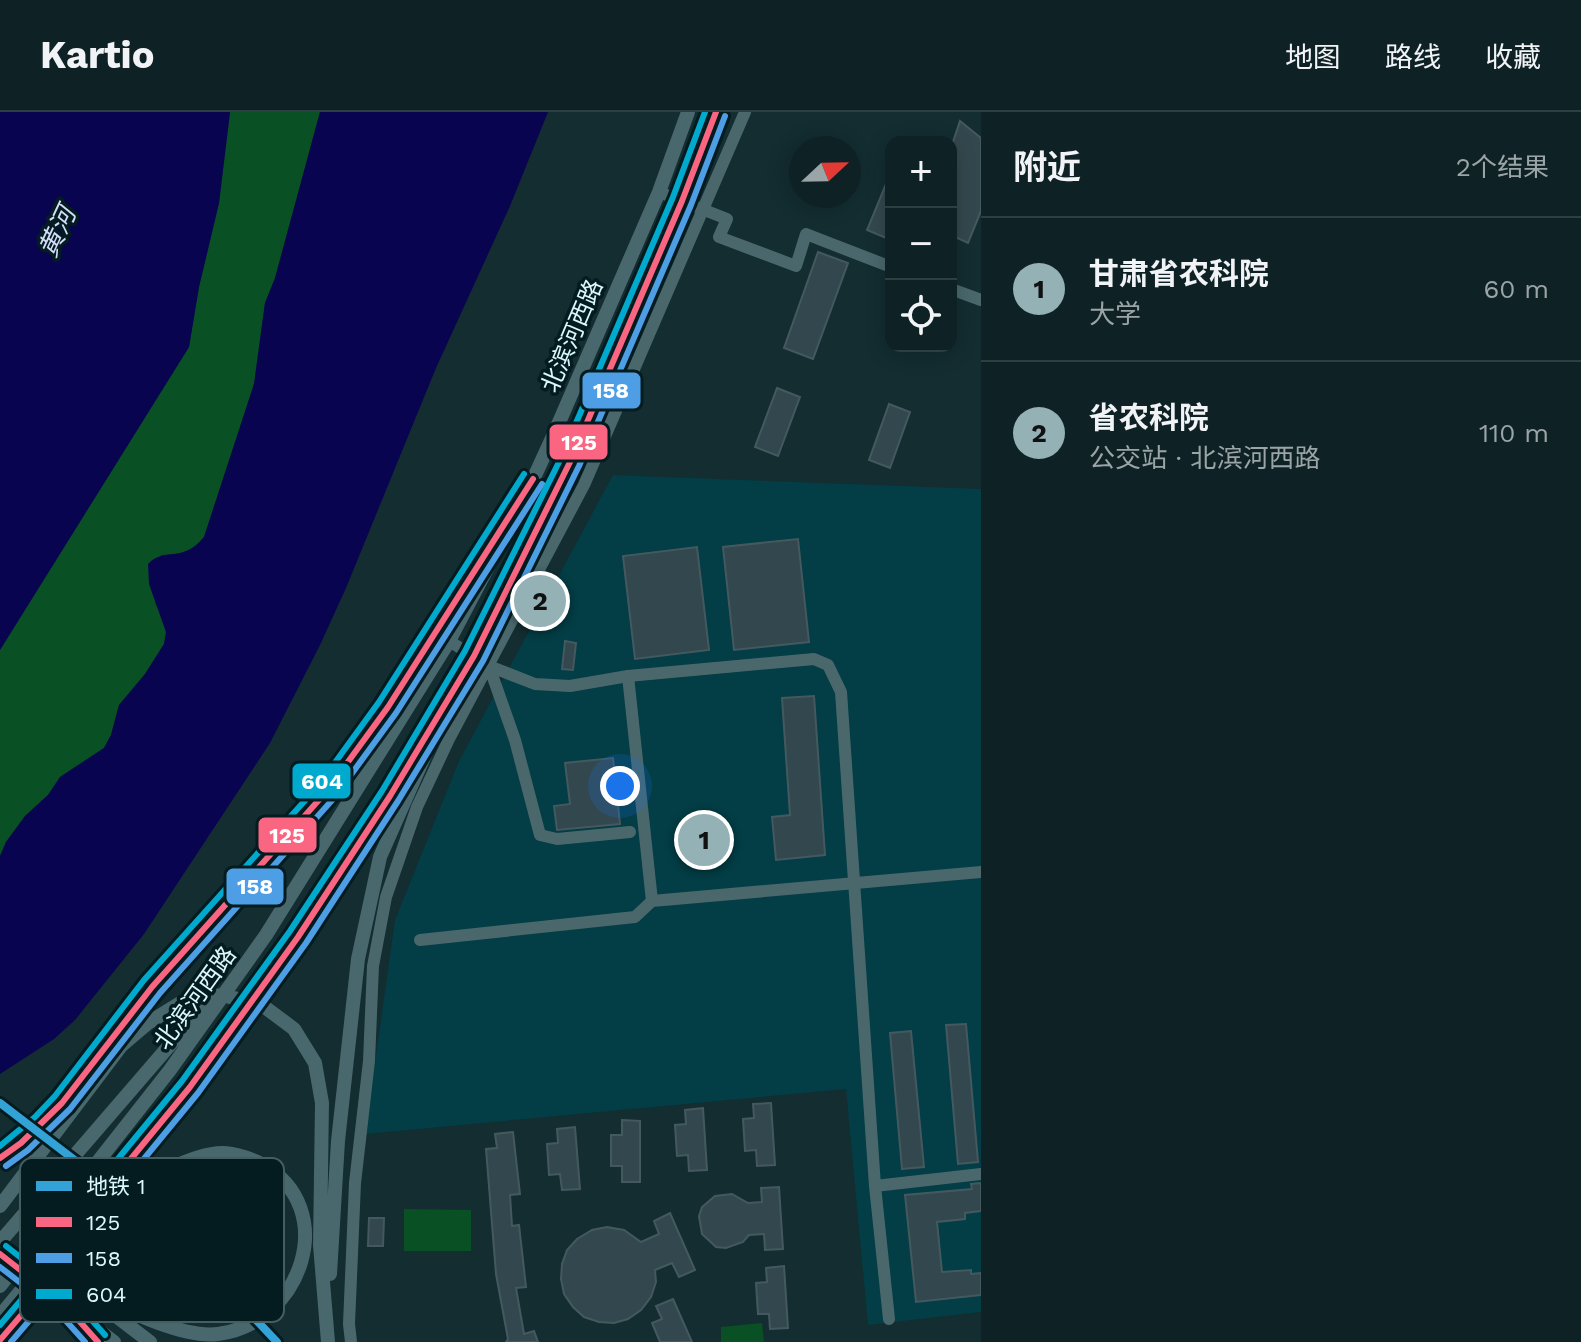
<!DOCTYPE html>
<html lang="zh">
<meta charset="utf-8">
<style>
:root{--surface:#0e2225;--page:#1c2f32;--text:#f1f3f6;--muted:#9ba4a7;--line:#2e3f42;--accent:#94b1b6}
body{margin:0;font-family:"Work Sans","Noto Sans SC",sans-serif;background:var(--page);color:var(--text)}
.controls{position:absolute;right:24px;top:24px;display:grid;overflow:hidden;border-radius:16px;box-shadow:0 4px 20px #0003}
.controls button{width:72px;height:72px;display:grid;place-items:center;padding:0;border:0;border-bottom:2px solid var(--line);background:var(--surface);color:var(--text);font:40px sans-serif}
.compass{position:absolute;left:789px;top:24px;width:72px;height:72px;border-radius:50%;background:var(--surface);box-shadow:0 4px 20px #0003;rotate:68deg}
.you{position:absolute;left:620px;top:674px;width:28px;height:28px;margin:-20px;border:6px solid #fff;border-radius:50%;background:#1a73e8;box-shadow:0 0 0 12px #1a73e833}
.badge{display:grid;place-items:center;width:52px;height:52px;border-radius:50%;background:var(--accent);color:#111;font-size:26px;font-weight:700}
.pin{position:absolute;translate:-50% -50%;border:4px solid #fff;box-shadow:0 2px 8px #0006}
.list{margin:0;padding:0;list-style:none}
h2{display:flex;justify-content:space-between;align-items:center;height:104px;margin:0;padding:0 32px;font-size:34px}
h2 small{font-size:26px;font-weight:400;color:var(--muted)}
.list li{display:grid;grid-template-columns:52px 1fr auto;gap:24px;align-items:center;box-sizing:border-box;height:144px;padding:0 32px;border-top:2px solid var(--line)}
.list b{display:block;font-size:30px;white-space:nowrap}
.list p{margin:0;font-size:26px;white-space:nowrap;color:var(--muted)}
.list em{font-size:26px;font-style:normal;color:var(--muted)}
.icon{flex:none;width:44px;height:44px;fill:none;stroke:currentColor;stroke-width:2;stroke-linecap:round;stroke-linejoin:round}
.map{position:relative;flex:none;width:981px;height:1230px;overflow:hidden}
header{display:flex;align-items:center;gap:48px;box-sizing:border-box;height:112px;padding:0 40px;background:var(--surface);border-bottom:2px solid var(--line)}
header strong{font-size:38px}
nav{display:flex;gap:44px;margin-inline-start:auto;font-size:28px}
main{display:flex}
aside{flex:1;background:var(--surface)}
.map>svg:first-child{display:block}
.built{fill:#033d45}
.green{fill:#095025}
.water{fill:#080450}
.building{fill:#33484e;stroke:#44595f;stroke-width:2}
.lines{fill:none;stroke-linecap:round;stroke-linejoin:round}
.minor{stroke:#4a686c;stroke-width:12}
.major{stroke:#48686d;stroke-width:14}
.bus-1-casing{stroke:#041c20;stroke-width:12}
.bus-2-casing{stroke:#041c20;stroke-width:12}
.bus-3-casing{stroke:#041c20;stroke-width:12}
.bus-1{stroke:#fa6682;stroke-width:6}
.bus-2{stroke:#4d9ee5;stroke-width:6}
.bus-3{stroke:#00a9ce;stroke-width:6}
.metro-1-casing{stroke:#041c20;stroke-width:14}
.metro-1{stroke:#33a2d7;stroke-width:8}
.labels{text-anchor:middle;stroke-width:7;stroke-linejoin:round;paint-order:stroke}
.street-label{font-size:24px;fill:#daf8fd;stroke:#041c20}
.water-label{font-size:26px;font-style:italic;fill:#d3ddf9;stroke:#041c20}
.key{fill:#041c20;stroke:#445e62;stroke-width:2}
.key-label{font-size:22px;fill:#daf8fd}
.line-badge{stroke:#041c20;stroke-width:3}
.badge-label{font-size:22px;text-anchor:middle;font-weight:bold;fill:#fff}
</style>
<header>
<strong>Kartio</strong>
<nav><a>地图</a><a>路线</a><a>收藏</a></nav>
</header>
<main>
<div class="map">
<svg width="981" height="1230" viewBox="0 0 981 1230">
<rect width="100%" height="100%" fill="#132d31"/>
<path class="built" d="M 613,363 L 981,377 L 981,1200 L 868,1213 L 846,977 L 365,1022 L 395,808 L 459,649 Z"/>
<path class="green" d="M 230,0 L 320,0 L 275,166 L 265,191 L 254,272 L 204,425 C 191,441 181,442 161,443 L 155,491 L 163,506 L 166,521 L 164,532 L 145,562 L 119,593 L 111,623 L 104,636 L 60,665 L 48,683 L 25,704 L 6,730 L 0,744 L 0,538 L 189,235 L 199,175 L 219,91 Z
M 404,1097 L 471,1098 L 471,1139 L 404,1139 Z
M 762,1211 L 764,1230 L 721,1230 L 721,1215 Z"/>
<path class="water" d="M 0,0 L 230,0 L 219,91 L 199,175 L 189,235 L 0,538 Z
M 320,0 L 548,0 L 510,94 L 436,256 L 346,476 L 320,533 L 270,631 L 144,822 L 75,908 L 54,927 L 0,962 L 0,744 L 6,730 L 25,704 L 48,683 L 60,665 L 104,636 L 111,623 L 119,593 L 145,562 L 164,532 L 166,520 L 149,472 L 148,452 C 165,434 182,452 204,425 L 254,272 L 265,191 L 275,166 Z"/>
<path class="building" d="M 960,9 L 981,26 L 981,99 L 968,131 L 951,123 L 951,36 Z
M 891,60 L 891,128 L 867,118 Z
M 818,140 L 848,151 L 813,247 L 784,236 Z
M 777,276 L 800,285 L 778,344 L 755,335 Z
M 889,292 L 910,300 L 890,356 L 869,348 Z
M 798,427 L 809,530 L 734,538 L 723,435 Z
M 697,435 L 709,538 L 635,547 L 623,444 Z
M 565,529 L 576,531 L 573,558 L 562,557 Z
M 814,584 L 825,743 L 776,748 L 772,705 L 790,703 L 782,586 Z
M 613,646 L 620,712 L 557,718 L 554,694 L 570,692 L 565,651 Z
M 966,912 L 978,1050 L 958,1052 L 946,913 Z
M 911,919 L 924,1055 L 902,1057 L 890,921 Z
M 771,991 L 775,1053 L 757,1054 L 756,1038 L 745,1039 L 743,1007 L 754,1006 L 753,992 Z
M 703,996 L 707,1058 L 689,1059 L 688,1043 L 677,1044 L 675,1013 L 686,1012 L 685,998 Z
M 622,1008 L 640,1009 L 640,1070 L 622,1070 L 622,1054 L 611,1054 L 611,1023 L 622,1023 Z
M 575,1015 L 580,1077 L 562,1078 L 560,1062 L 549,1063 L 547,1032 L 558,1031 L 557,1017 Z
M 513,1020 L 520,1082 L 510,1083 L 512,1114 L 519,1113 L 526,1175 L 516,1176 L 524,1222 L 534,1219 L 538,1230 L 506,1230 L 508,1227 L 496,1162 L 486,1037 L 497,1036 L 495,1022 Z
M 981,1071 L 981,1099 L 965,1101 L 965,1107 L 937,1110 L 942,1160 L 971,1158 L 971,1162 L 981,1161 L 981,1183 L 916,1190 L 905,1083 L 972,1077 L 971,1072 Z
M 779,1075 L 783,1137 L 765,1138 L 764,1122 L 749,1123 L 743,1130 L 726,1136 L 716,1135 L 702,1122 L 699,1104 L 702,1095 L 715,1084 L 732,1082 L 748,1091 L 762,1090 L 761,1076 Z
M 670,1101 L 695,1158 L 679,1165 L 672,1151 L 655,1158 L 656,1170 L 651,1185 L 641,1198 L 628,1207 L 614,1211 L 599,1210 L 584,1205 L 573,1195 L 564,1182 L 561,1167 L 562,1152 L 567,1138 L 577,1127 L 592,1118 L 607,1115 L 624,1118 L 641,1130 L 659,1122 L 654,1109 Z
M 369,1106 L 384,1106 L 383,1134 L 368,1134 Z
M 784,1154 L 788,1216 L 770,1217 L 769,1202 L 758,1202 L 756,1171 L 767,1170 L 766,1156 Z
M 673,1187 L 692,1230 L 660,1230 L 652,1211 L 662,1207 L 656,1194 Z"/>
<g class="lines">
<path class="minor" d="M 659,80 L 727,107 L 719,125 L 796,154 L 806,122 L 891,155
M 951,177 L 981,188
M 449,529 L 489,554 L 535,572 L 570,574 L 628,564 L 814,547 L 828,553 L 841,580 L 875,1074 L 889,1207
M 489,554 L 515,628 L 540,723 L 557,727 L 630,720
M 628,564 L 652,789 L 981,760
M 420,828 L 635,805 L 652,789
M 875,1074 L 981,1062
M 351,1230 L 349,1212 L 355,1071 L 369,949 L 373,854 L 386,785 L 417,695 L 449,627 L 584,373 L 745,0"/>
<path class="major" d="M 0,1046 L 16,1037 L 43,1011 L 153,874 L 326,681 L 414,556 L 495,423
M 0,1094 L 121,934 L 148,911 L 182,890 L 222,883 L 262,893 L 294,917 L 315,951 L 322,991 L 320,1133 L 328,1230
M 0,1130 L 213,883
M 0,1142 L 22,1159
M 52,1155 L 150,1230
M 330,1162 L 338,1029 L 358,847 L 380,745 L 433,625
M 38,1172 L 114,1230
M 0,1174 L 170,958 L 266,823 L 449,529 L 526,383 L 554,322 L 659,80 L 688,0
M 0,1204 L 190,975 L 298,825 L 390,684 L 474,544 L 570,350 L 682,89 L 716,0
M 0,1228 C 40,1179 81,1133 128,1090 C 139,1080 151,1065 164,1059 C 181,1051 204,1041 222,1041 C 235,1041 252,1047 263,1053 C 340,1096 303,1211 218,1222 C 180,1227 117,1193 81,1176"/>
<defs>
<path id="bus-1" d="M 0,1046 L 21,1031 L 62,991 L 152,875 L 326,680 L 388,595 L 533,367
M 0,1142 L 65,1193 L 98,1230
M 0,1228 L 81,1133 L 102,1082 L 190,975 L 298,825 L 390,684 L 474,544 L 570,350 L 682,89 L 716,0"/>
<path id="bus-2" d="M 6,1054 L 28,1038 L 70,997 L 160,881 L 334,686 L 396,601 L 542,372
M 0,1155 L 58,1200 L 85,1230
M 11,1230 L 89,1139 L 111,1087 L 198,981 L 306,831 L 398,689 L 483,549 L 579,354 L 691,93 L 725,4"/>
<path id="bus-3" d="M 0,1034 L 35,1005 L 55,984 L 144,868 L 318,674 L 379,590 L 524,362
M 6,1134 L 72,1186 L 105,1223
M 0,1213 L 72,1128 L 94,1076 L 182,969 L 290,819 L 382,679 L 465,539 L 561,346 L 673,85 L 705,0"/>
</defs>
<use href="#bus-1" class="bus-1-casing"/>
<use href="#bus-2" class="bus-2-casing"/>
<use href="#bus-3" class="bus-3-casing"/>
<use href="#bus-1" class="bus-1"/>
<use href="#bus-2" class="bus-2"/>
<use href="#bus-3" class="bus-3"/>
<defs>
<path id="metro-1" d="M 0,991 L 183,1131 L 277,1230"/>
</defs>
<use href="#metro-1" class="metro-1-casing"/>
<use href="#metro-1" class="metro-1"/>
</g>
<g class="labels">
<g class="street-label">
<text transform="translate(572 224) rotate(-67)" y="8">北滨河西路</text>
<text transform="translate(195 886) rotate(-54)" y="8">北滨河西路</text>
</g>
<g class="water-label">
<text transform="translate(57 120) rotate(-65)" y="9">黄河</text>
</g>
</g>
<rect x="20" y="1046" width="264" height="164" rx="12" class="key"/>
<rect x="36" y="1069" width="36" height="10" fill="#33a2d7"/>
<rect x="36" y="1105" width="36" height="10" fill="#fa6682"/>
<rect x="36" y="1141" width="36" height="10" fill="#4d9ee5"/>
<rect x="36" y="1177" width="36" height="10" fill="#00a9ce"/>
<g class="key-label">
<text x="86" y="1082">地铁 1</text>
<text x="86" y="1118">125</text>
<text x="86" y="1154">158</text>
<text x="86" y="1190">604</text>
</g>
<g class="line-badge">
<rect x="581" y="259" width="61" height="39" rx="8" fill="#4d9ee5"/>
<rect x="548" y="311" width="61" height="38" rx="8" fill="#fa6682"/>
<rect x="291" y="650" width="61" height="38" rx="8" fill="#00a9ce"/>
<rect x="257" y="704" width="61" height="38" rx="8" fill="#fa6682"/>
<rect x="225" y="755" width="60" height="39" rx="8" fill="#4d9ee5"/>
</g>
<g class="badge-label">
<text x="611" y="286">158</text>
<text x="579" y="338">125</text>
<text x="322" y="677">604</text>
<text x="287" y="731">125</text>
<text x="255" y="782">158</text>
</g>
</svg>
<div class="controls">
<button>+</button>
<button>−</button>
<button><svg class="icon" aria-label="locate" viewBox="0 0 24 24"><circle cx="12" cy="12" r="6"/><path d="M12 2v4M12 18v4M2 12h4M18 12h4"/></svg></button>
</div>
<svg class="compass" viewBox="-18 -18 36 36"><path d="M0-13l5 13h-10z" fill="#e53935"/><path d="M0 13l5-13h-10z" fill="#9ba4a7"/></svg>
<div class="you"></div>
<div class="pin badge" style="left:704px;top:728px">1</div>
<div class="pin badge" style="left:540px;top:489px">2</div>
</div>
<aside>
<h2>附近<small>2个结果</small></h2>
<ul class="list">
<li><span class="badge">1</span><div><b>甘肃省农科院</b><p>大学</p></div><em>60 m</em></li>
<li><span class="badge">2</span><div><b>省农科院</b><p>公交站 · 北滨河西路</p></div><em>110 m</em></li>
</ul>
</aside>
</main>
